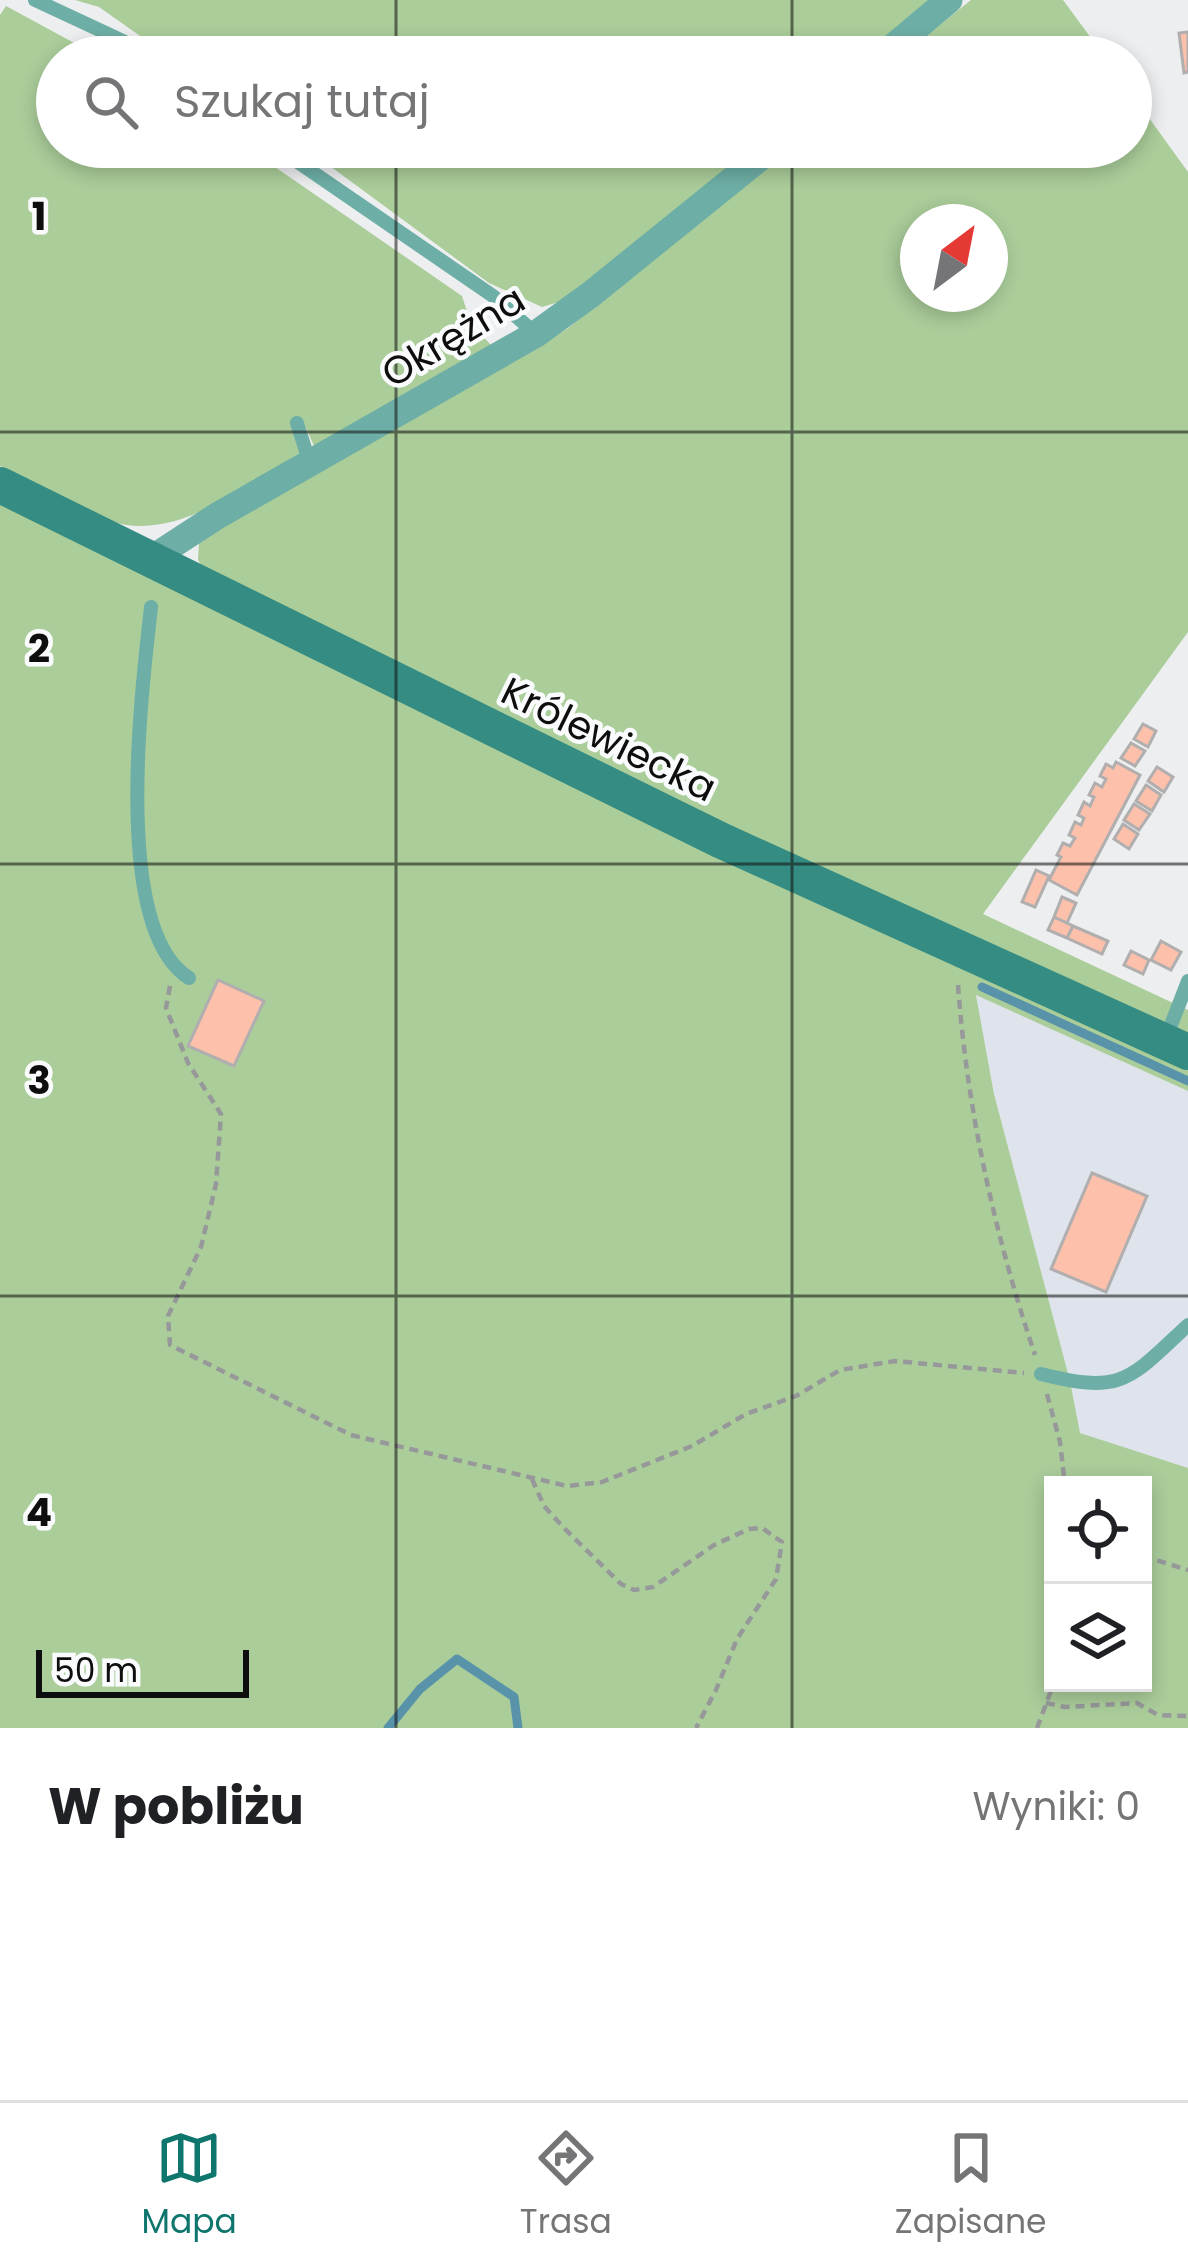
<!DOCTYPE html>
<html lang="pl">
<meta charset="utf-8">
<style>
:root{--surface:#fff;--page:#f2f2f2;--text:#202124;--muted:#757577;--line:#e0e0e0;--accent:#0f766e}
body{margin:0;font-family:Poppins,sans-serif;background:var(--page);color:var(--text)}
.controls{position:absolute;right:36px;bottom:36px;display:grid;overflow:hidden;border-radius:0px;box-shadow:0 6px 18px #0003}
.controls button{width:108px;height:108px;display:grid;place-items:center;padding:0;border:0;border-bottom:3px solid var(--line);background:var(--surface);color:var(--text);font:60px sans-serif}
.compass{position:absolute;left:900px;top:204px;width:108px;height:108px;border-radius:50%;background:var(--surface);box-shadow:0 6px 18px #0003;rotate:32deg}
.scale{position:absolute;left:36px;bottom:30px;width:213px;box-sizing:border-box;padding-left:12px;border:6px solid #0e0e0f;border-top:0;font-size:33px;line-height:42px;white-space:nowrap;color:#0e0e0f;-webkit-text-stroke:9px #fafbfc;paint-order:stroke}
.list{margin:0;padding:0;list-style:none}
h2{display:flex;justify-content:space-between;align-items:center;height:156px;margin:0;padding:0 48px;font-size:51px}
h2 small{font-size:39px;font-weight:400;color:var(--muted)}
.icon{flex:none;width:66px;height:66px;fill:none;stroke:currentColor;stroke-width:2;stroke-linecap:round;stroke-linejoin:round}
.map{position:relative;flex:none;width:1188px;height:1728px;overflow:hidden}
.search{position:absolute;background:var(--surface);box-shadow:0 6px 18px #0003;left:36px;right:36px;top:36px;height:132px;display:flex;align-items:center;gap:30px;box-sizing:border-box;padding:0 42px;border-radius:66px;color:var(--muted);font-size:45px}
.sheet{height:372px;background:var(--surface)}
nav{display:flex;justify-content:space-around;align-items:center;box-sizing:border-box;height:168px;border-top:3px solid var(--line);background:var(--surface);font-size:33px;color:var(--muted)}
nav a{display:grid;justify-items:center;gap:6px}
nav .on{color:var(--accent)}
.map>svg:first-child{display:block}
.built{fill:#dfe3eb}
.green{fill:#aacd9a;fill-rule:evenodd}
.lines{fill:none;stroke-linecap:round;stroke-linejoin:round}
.stream{stroke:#5893aa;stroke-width:9}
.building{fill:#fcc0ab;stroke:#b0aeae;stroke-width:3}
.path{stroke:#979899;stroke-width:4.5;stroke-dasharray:9 6;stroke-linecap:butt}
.service{stroke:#6dafa6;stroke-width:14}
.minor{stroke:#6dafa6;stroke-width:27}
.secondary{stroke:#358c82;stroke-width:36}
.grid{fill:none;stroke:#0e0e0f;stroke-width:3;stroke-opacity:0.55}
.labels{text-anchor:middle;stroke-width:9;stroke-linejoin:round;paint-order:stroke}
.street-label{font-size:39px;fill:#0e0e0f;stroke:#fafbfc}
.grid-label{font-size:39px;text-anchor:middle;font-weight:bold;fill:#0e0e0f;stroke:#fafbfc;stroke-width:9;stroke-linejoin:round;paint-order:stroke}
</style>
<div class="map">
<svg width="1188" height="1728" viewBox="0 0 1188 1728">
<rect width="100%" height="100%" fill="#edeeef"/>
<path class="built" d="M 976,994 L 1188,1091 L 1188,1468 L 1080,1434 L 1070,1381 L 994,1094 Z"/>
<path class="green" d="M 75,0 L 929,0 L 862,57 L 170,57 L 99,7 Z
M 971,0 L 1063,0 L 1105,57 L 900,57 Z
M 6,6 L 100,57 L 57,57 L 57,147 L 246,147 L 462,296 L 471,324 L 491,345 L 314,446 L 303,421 L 291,426 L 300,453 C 246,486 176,543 110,521 C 72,509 35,484 0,466 L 0,15 Z
M 1131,93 L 1188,172 L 1188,632 L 983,914 L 1188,1010 L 1188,1034 L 682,805 L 203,568 L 198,560 L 199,542 L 211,533 L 567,329 L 791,147 L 1131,147 ZM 918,222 L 990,222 L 990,294 L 918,294 Z
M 304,147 L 753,147 L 562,301 L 542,307 L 489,283 Z
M 0,501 L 1188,1068 L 1188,1091 L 976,995 L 994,1094 L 1070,1381 L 1080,1433 L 1188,1468 L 1188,1728 L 0,1728 ZM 1053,1485 L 1143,1485 L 1143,1683 L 1053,1683 Z"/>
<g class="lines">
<path class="stream" d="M 982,987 L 1188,1081
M 388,1728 L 420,1689 L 457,1659 L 514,1697 L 518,1728"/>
</g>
<path class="building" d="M 1188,32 L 1188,72 L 1184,73 L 1179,33 Z
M 1143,724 L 1156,731 L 1148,747 L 1134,739 Z
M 1131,743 L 1145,751 L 1135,766 L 1121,758 Z
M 1116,762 L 1140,775 L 1077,895 L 1049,880 L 1061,857 L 1057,855 L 1063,843 L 1070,846 L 1075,838 L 1069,835 L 1075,822 L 1081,825 L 1084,818 L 1078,815 L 1084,802 L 1090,806 L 1094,797 L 1089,795 L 1095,783 L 1102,787 L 1106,779 L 1100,776 L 1106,764 L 1113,768 Z
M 1157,767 L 1173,777 L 1164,792 L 1148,781 Z
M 1146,785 L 1161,795 L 1152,811 L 1136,801 Z
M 1134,804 L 1150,814 L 1139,830 L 1124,820 Z
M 1123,824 L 1138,834 L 1129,849 L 1114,839 Z
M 1036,870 L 1049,876 L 1035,907 L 1022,902 Z
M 1062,897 L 1076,903 L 1067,923 L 1054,917 Z
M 1054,917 L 1073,926 L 1067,938 L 1048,930 Z
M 1073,926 L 1108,941 L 1102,954 L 1067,938 Z
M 1161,941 L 1181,952 L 1171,970 L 1151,960 Z
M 1131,951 L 1149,960 L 1143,974 L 1124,965 Z
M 218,980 L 264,1001 L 234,1066 L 188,1046 Z
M 1092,1173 L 1147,1196 L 1106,1292 L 1051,1269 Z"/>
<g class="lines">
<path class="path" d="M 958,985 C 967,1110 995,1236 1035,1355
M 170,986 L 166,1008 L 188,1063 L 221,1114 L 216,1184 L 201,1247 L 168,1316 L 170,1345 L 351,1435 L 567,1486 L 602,1482 L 692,1446 L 746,1414 L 796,1396 L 840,1370 L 895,1361 L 1024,1373
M 1047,1394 L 1060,1442 L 1065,1485
M 532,1479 L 544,1506 L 565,1529 L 621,1584 L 634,1590 L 653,1587 L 714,1545 L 749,1529 L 762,1528 L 782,1542 L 776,1579 L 737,1639 L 716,1690 L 696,1728
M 1143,1556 L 1188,1570
M 1046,1703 L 1065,1707 L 1137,1703 L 1158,1715 L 1188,1716
M 1037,1728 L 1054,1683"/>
<path class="service" d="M 35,0 L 123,41 L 146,57
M 276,147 L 493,296 L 536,334
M 297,423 L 310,464
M 151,607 C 142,689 111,929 189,978
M 1166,1038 L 1188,981
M 1041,1374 C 1123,1395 1130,1379 1188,1325"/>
<path class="minor" d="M 881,57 L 949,0
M 151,559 L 217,516 L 536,334 L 590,295 L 773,147"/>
<path class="secondary" d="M 0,485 L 720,840 L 1188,1052"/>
</g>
<path class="grid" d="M 396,0 L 396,57M 792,0 L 792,57M 396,147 L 396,1728M 792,147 L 792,1728M 0,432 L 1188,432M 0,864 L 1188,864M 0,1296 L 1188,1296"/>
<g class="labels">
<g class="street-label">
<text transform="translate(453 336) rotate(-31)" y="14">Okrężna</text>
<text transform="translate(609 739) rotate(26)" y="14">Królewiecka</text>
</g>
</g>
<g class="grid-label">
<text x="39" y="230">1</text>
<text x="39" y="662">2</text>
<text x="39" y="1094">3</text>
<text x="39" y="1526">4</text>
</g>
</svg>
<div class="controls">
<button><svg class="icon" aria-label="locate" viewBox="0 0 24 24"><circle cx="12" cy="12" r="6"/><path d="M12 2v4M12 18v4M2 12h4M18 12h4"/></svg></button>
<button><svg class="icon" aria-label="layers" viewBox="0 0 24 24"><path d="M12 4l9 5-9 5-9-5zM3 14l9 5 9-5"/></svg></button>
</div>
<svg class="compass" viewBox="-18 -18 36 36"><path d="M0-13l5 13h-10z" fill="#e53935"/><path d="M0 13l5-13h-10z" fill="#757577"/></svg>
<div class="scale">50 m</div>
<div class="search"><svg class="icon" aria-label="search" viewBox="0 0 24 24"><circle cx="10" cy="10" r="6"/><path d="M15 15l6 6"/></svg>Szukaj tutaj</div>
</div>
<section class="sheet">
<h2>W pobliżu<small>Wyniki: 0</small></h2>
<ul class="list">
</ul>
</section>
<nav>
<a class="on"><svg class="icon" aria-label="map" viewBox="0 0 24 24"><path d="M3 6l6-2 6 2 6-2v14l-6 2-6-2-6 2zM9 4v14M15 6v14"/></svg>Mapa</a>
<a><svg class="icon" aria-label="directions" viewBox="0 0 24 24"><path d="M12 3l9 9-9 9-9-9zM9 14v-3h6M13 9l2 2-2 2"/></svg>Trasa</a>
<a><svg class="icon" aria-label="saved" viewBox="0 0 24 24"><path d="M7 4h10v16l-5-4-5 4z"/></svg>Zapisane</a>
</nav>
